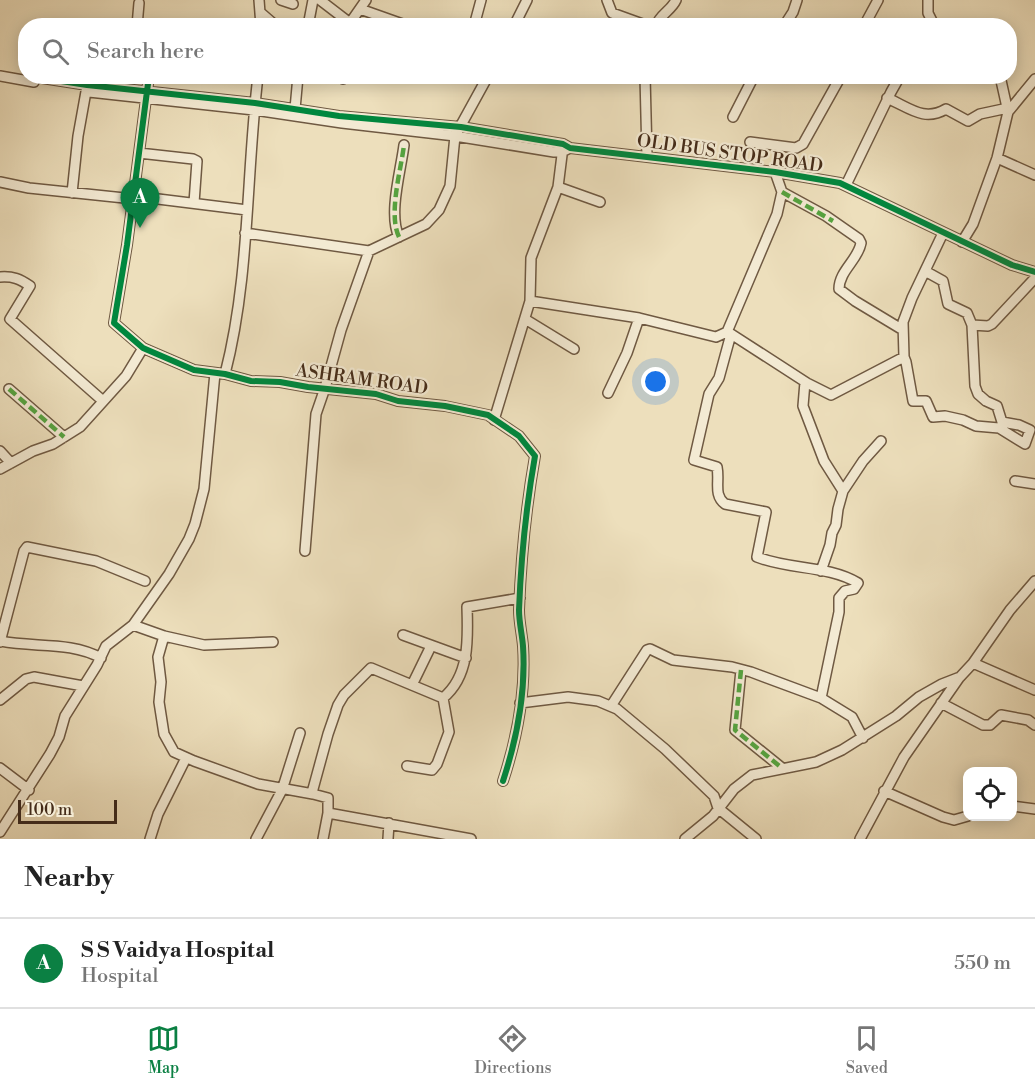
<!DOCTYPE html>
<style>
:root{--surface:#fff;--page:#f2f2f2;--text:#222;--muted:#767676;--line:#e0e0e0;--accent:#0b8043}
body{margin:0;font-family:"Libre Bodoni",serif;background:var(--page);color:var(--text)}
.controls{position:absolute;right:18px;bottom:18px;display:grid;overflow:hidden;border-radius:12px;box-shadow:0 3px 15px #0003}
.controls button{width:54px;height:54px;display:grid;place-items:center;padding:0;border:0;border-bottom:2px solid var(--line);background:var(--surface);color:var(--text);font:30px sans-serif}
.scale{position:absolute;left:18px;bottom:15px;width:99px;box-sizing:border-box;padding-left:6px;border:3px solid #452c19;border-top:0;font-size:16px;line-height:21px;white-space:nowrap;color:#452c19;-webkit-text-stroke:4px #f3ead3;paint-order:stroke}
.you{position:absolute;left:656px;top:382px;width:21px;height:21px;margin:-15px;border:4px solid #fff;border-radius:50%;background:#1a73e8;box-shadow:0 0 0 9px #1a73e833}
.badge{display:grid;place-items:center;width:39px;height:39px;border-radius:50%;background:var(--accent);color:#fff;font-size:20px;font-weight:700}
.pin{position:absolute;translate:-50% -50px;filter:drop-shadow(0 2px 3px #0008)}
.pin::after{content:'';position:absolute;top:32px;width:21px;height:18px;background:inherit;clip-path:polygon(0 0,100% 0,50% 100%)}
.list{margin:0;padding:0;list-style:none}
h2{display:flex;justify-content:space-between;align-items:center;height:78px;margin:0;padding:0 24px;font-size:26px}
h2 small{font-size:20px;font-weight:400;color:var(--muted)}
.list li{display:grid;grid-template-columns:39px 1fr auto;gap:18px;align-items:center;box-sizing:border-box;height:90px;padding:0 24px;border-top:2px solid var(--line)}
.list b{display:block;font-size:22px;white-space:nowrap}
.list p{margin:0;font-size:20px;white-space:nowrap;color:var(--muted)}
.list em{font-size:20px;font-style:normal;color:var(--muted)}
.icon{flex:none;width:33px;height:33px;fill:none;stroke:currentColor;stroke-width:2;stroke-linecap:round;stroke-linejoin:round}
.map{position:relative;flex:none;width:1035px;height:839px;overflow:hidden}
.search{position:absolute;background:var(--surface);box-shadow:0 3px 15px #0003;left:18px;right:18px;top:18px;height:66px;display:flex;align-items:center;gap:15px;box-sizing:border-box;padding:0 21px;border-radius:24px;color:var(--muted);font-size:22px}
.sheet{height:168px;background:var(--surface)}
nav{display:flex;justify-content:space-around;align-items:center;box-sizing:border-box;height:84px;border-top:2px solid var(--line);background:var(--surface);font-size:16px;color:var(--muted)}
nav a{display:grid;justify-items:center;gap:3px}
nav .on{color:var(--accent)}
.map>svg:first-child{display:block}
.lines{fill:none;stroke-linecap:round;stroke-linejoin:round}
.minor-casing{stroke:#6f5942;stroke-width:12}
.minor{stroke:#f3ead3;stroke-width:9}
.quiet{stroke:#55a440;stroke-width:4.5;stroke-dasharray:9 4.5;stroke-linecap:butt}
.cycleway-casing{stroke:#f3ead3;stroke-width:10}
.cycleway{stroke:#00873e;stroke-width:6}
.labels{text-anchor:middle;stroke-width:4.5;stroke-linejoin:round;paint-order:stroke}
.street-label{font-size:18px;fill:#452c19;stroke:#f3ead3}
</style>
<div class="map">
<svg width="1035" height="839" viewBox="0 0 1035 839">
<rect width="100%" height="100%" fill="#eddfbc"/>
<filter id="stains"><feTurbulence type="fractalNoise" baseFrequency=".00333" numOctaves="4"/><feColorMatrix values="0 0 0 0 .2 0 0 0 0 .09 0 0 0 0 .02 0 0 0 .5 -.17"/></filter>
<radialGradient id="worn" r=".72"><stop offset=".6" stop-color="#630" stop-opacity="0"/><stop offset="1" stop-color="#630" stop-opacity=".3"/></radialGradient>
<g class="lines">
<defs>
<path id="minor" d="M 259,0 L 261,26
M 281,0 L 293,4
M 320,0 L 350,23 L 350,26
M 607,0 L 612,13 L 648,26
M 928,0 L 928,13 L 933,23 L 951,26
M 360,9 L 408,26
M 261,13 L 276,26
M 350,23 L 366,0
M 137,26 L 139,3
M 308,26 L 313,0
M 474,26 L 481,0
M 514,26 L 527,0
M 656,26 C 660,14 671,11 676,0
M 784,26 L 793,12 L 797,0
M 864,26 L 878,0
M 0,76 L 34,82
M 29,76 L 87,85 L 255,103 L 339,116 L 461,127 L 563,144 L 570,148 L 775,172 L 840,183 L 1012,265 L 1035,272
M 149,76 L 127,245 L 114,323 L 143,348 L 194,370 L 225,374 L 251,381 L 280,382 L 308,387 L 376,394 L 398,401 L 445,406 L 488,415 L 519,436 L 535,456 C 526,507 521,558 519,610 C 519,622 522,634 523,646 C 526,691 517,738 503,781
M 645,76 L 647,156
M 1000,76 L 1008,112 L 1035,79
M 343,79 L 343,76
M 89,92 L 254,110 L 342,123 L 455,136 L 554,152 L 562,152 L 570,148
M 887,98 C 910,108 924,122 946,109 L 968,121 L 980,114 L 1008,108
M 295,109 L 298,76
M 733,117 L 754,76
M 750,142 L 796,148 L 803,144 L 841,76
M 139,153 L 193,159 L 197,161 L 194,203
M 997,158 L 1035,175
M 0,182 L 29,188 L 134,199
M 846,185 L 891,92 L 900,76
M 558,187 L 600,202
M 782,192 L 826,216 L 859,239 L 861,243 C 858,260 839,271 839,289 L 855,301 L 903,330
M 72,193 L 78,136 L 87,86
M 134,196 L 247,210
M 245,233 L 369,251 L 426,224 L 439,210 L 450,186 L 455,136 L 488,76
M 399,237 C 388,214 401,170 404,145
M 962,242 L 973,224 L 997,158 L 1008,112
M 0,277 C 13,276 20,279 30,286 L 10,319 L 103,401
M 530,301 L 639,318 L 716,337 L 727,332 L 777,214 L 782,192 L 775,172
M 525,319 L 574,349
M 972,325 L 988,326 L 992,324 L 1035,278
M 728,332 L 807,383 L 831,395 L 904,357 L 903,322 L 912,298 L 943,233
M 731,334 L 719,378 L 709,394 L 694,460 L 717,467 C 720,481 713,495 725,504 L 766,512 L 757,557 C 789,570 828,565 858,583 L 854,589 L 845,591 L 839,598 L 839,612 L 821,698 L 852,717 L 863,738
M 904,357 L 906,362 L 913,401 L 926,401 L 933,417 L 945,416 L 963,420 L 976,426 L 999,428 L 1025,444 L 1030,430 L 1019,425 L 1002,422 L 997,406 L 986,401 L 978,394 L 975,386 L 972,325 L 967,313 L 948,304 L 943,281 L 925,271
M 225,374 C 250,277 246,176 258,76
M 805,382 L 803,406 L 824,461 L 843,491 L 838,509 L 836,525 L 832,533 L 830,545 L 821,571
M 9,389 L 64,437
M 608,393 L 627,353 L 639,318
M 494,420 L 530,301 L 531,258 L 558,187 L 563,147
M 0,451 L 11,463
M 0,469 L 33,451 L 53,444 L 80,427 L 126,376 L 143,348
M 1015,481 L 1035,484
M 843,491 L 863,461 L 881,441
M 305,551 L 316,414 L 325,388 L 341,330 L 369,251
M 133,625 L 164,636 L 204,645 L 273,642
M 403,635 L 466,658
M 164,636 L 158,657 L 161,682 L 159,702 L 164,734 L 174,752 L 194,761 L 258,784 L 313,794
M 0,641 C 34,648 70,641 101,658
M 0,642 L 24,551 L 27,547 L 96,561 L 145,581
M 973,663 L 1035,690
M 741,670 L 735,730 L 782,768
M 412,685 L 431,646
M 0,700 L 26,679 L 34,677 L 83,686
M 520,703 L 568,697 L 598,701 L 617,709 L 665,749 L 714,796 L 718,808 L 756,839
M 941,703 L 983,725 L 990,725 L 1001,715 L 1028,720 L 1035,725
M 611,706 L 647,650 L 650,649 L 673,660 L 732,667 L 751,672 L 821,698
M 407,766 L 432,770 L 437,764 L 449,732 L 443,698
M 0,768 L 29,790
M 884,791 L 943,817 L 954,820 L 968,816
M 1012,806 L 1035,809
M 328,813 L 471,839
M 0,832 L 50,754 L 59,737 L 65,716 L 97,665 L 106,646 L 133,625 L 169,574 L 189,539 L 195,524 L 204,489 L 215,373
M 150,839 L 158,814 L 186,758
M 256,839 L 282,790 L 300,733
M 323,839 L 328,813 L 328,798 L 313,794 L 313,789 L 328,734 L 338,705 L 344,695 L 371,668 L 443,698 C 470,676 468,638 467,607 L 520,598
M 388,839 L 389,823
M 685,839 L 713,816 L 734,789 L 752,775 L 816,762 L 842,750 L 896,716 L 919,697 L 942,684 L 960,677 L 973,663 L 1010,610 L 1035,581
M 860,839 L 904,757 L 959,678"/>
</defs>
<use href="#minor" class="minor-casing"/>
<use href="#minor" class="minor"/>
<path class="quiet" d="M 782,192 L 833,221
M 399,237 C 388,214 401,170 404,145
M 9,389 L 64,437
M 741,670 L 735,730 L 782,768"/>
<defs>
<path id="cycleway" d="M 29,76 L 87,85 L 255,103 L 339,116 L 461,127 L 563,144 L 570,148 L 775,172 L 840,183 L 1012,265 L 1035,272
M 149,76 L 127,245 L 114,323 L 143,348 L 194,370 L 225,374 L 251,381 L 280,382 L 308,387 L 376,394 L 398,401 L 445,406 L 488,415 L 519,436 L 535,456 C 526,507 521,558 519,610 C 519,622 522,634 523,646 C 526,691 517,738 503,781"/>
</defs>
<use href="#cycleway" class="cycleway-casing"/>
<use href="#cycleway" class="cycleway"/>
</g>
<g class="labels">
<g class="street-label">
<text transform="translate(730 153) rotate(8)" y="6">OLD BUS STOP ROAD</text>
<text transform="translate(362 379) rotate(8)" y="6">ASHRAM ROAD</text>
</g>
</g>
<rect width="100%" height="100%" filter="url(#stains)"/>
<rect width="100%" height="100%" fill="url(#worn)"/>
</svg>
<div class="controls">
<button><svg class="icon" aria-label="locate" viewBox="0 0 24 24"><circle cx="12" cy="12" r="6"/><path d="M12 2v4M12 18v4M2 12h4M18 12h4"/></svg></button>
</div>
<div class="scale">100 m</div>
<div class="you"></div>
<div class="pin badge" style="left:140px;top:228px">A</div>
<div class="search"><svg class="icon" aria-label="search" viewBox="0 0 24 24"><circle cx="10" cy="10" r="6"/><path d="M15 15l6 6"/></svg>Search here</div>
</div>
<section class="sheet">
<h2>Nearby<small></small></h2>
<ul class="list">
<li><span class="badge">A</span><div><b>S S Vaidya Hospital</b><p>Hospital</p></div><em>550 m</em></li>
</ul>
</section>
<nav>
<a class="on"><svg class="icon" aria-label="map" viewBox="0 0 24 24"><path d="M3 6l6-2 6 2 6-2v14l-6 2-6-2-6 2zM9 4v14M15 6v14"/></svg>Map</a>
<a><svg class="icon" aria-label="directions" viewBox="0 0 24 24"><path d="M12 3l9 9-9 9-9-9zM9 14v-3h6M13 9l2 2-2 2"/></svg>Directions</a>
<a><svg class="icon" aria-label="saved" viewBox="0 0 24 24"><path d="M7 4h10v16l-5-4-5 4z"/></svg>Saved</a>
</nav>
